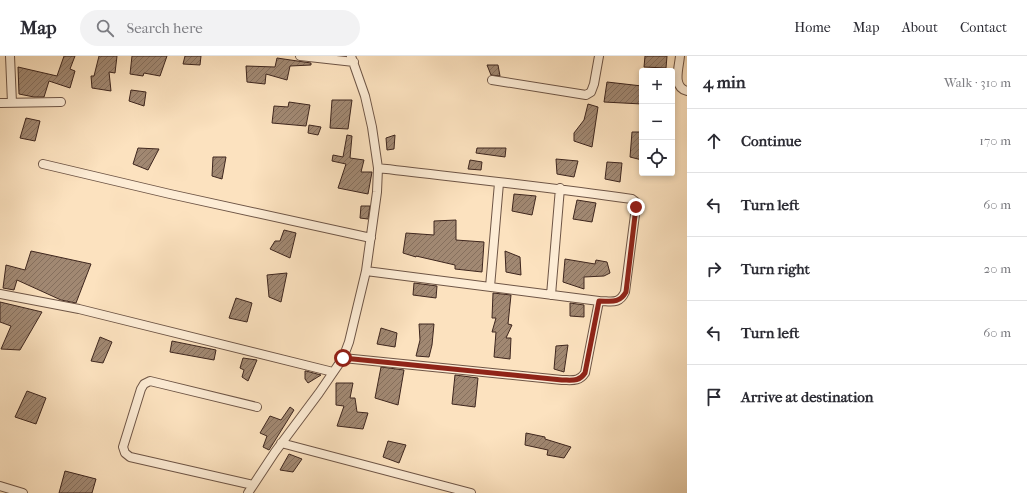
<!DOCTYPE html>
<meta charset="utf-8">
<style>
:root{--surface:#fff;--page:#f2f2f3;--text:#2b2b33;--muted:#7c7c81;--line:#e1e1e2}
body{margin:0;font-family:"IM FELL French Canon",serif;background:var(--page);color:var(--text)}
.controls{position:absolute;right:12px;top:12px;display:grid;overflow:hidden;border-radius:4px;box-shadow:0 2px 6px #0003}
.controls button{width:36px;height:36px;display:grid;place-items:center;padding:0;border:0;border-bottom:1px solid var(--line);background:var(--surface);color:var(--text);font:20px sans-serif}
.stop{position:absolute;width:12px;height:12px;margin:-9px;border:3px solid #8f2418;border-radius:50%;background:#fff}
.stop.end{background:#8f2418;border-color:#fff;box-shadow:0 1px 4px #0008}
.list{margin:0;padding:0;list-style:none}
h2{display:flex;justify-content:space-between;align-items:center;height:52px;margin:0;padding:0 16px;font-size:17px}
h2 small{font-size:13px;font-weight:400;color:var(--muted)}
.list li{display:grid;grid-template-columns:26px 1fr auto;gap:12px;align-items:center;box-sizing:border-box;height:64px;padding:0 16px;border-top:1px solid var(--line)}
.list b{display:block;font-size:15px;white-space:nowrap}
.list em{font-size:13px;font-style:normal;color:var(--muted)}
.icon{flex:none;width:22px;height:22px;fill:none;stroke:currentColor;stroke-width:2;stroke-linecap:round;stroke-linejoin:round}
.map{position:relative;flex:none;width:687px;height:437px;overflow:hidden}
header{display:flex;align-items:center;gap:24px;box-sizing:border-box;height:56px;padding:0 20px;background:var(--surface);border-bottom:1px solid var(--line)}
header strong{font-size:19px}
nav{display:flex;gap:22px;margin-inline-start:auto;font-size:14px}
.search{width:280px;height:36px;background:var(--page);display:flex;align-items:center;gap:10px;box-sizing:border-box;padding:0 14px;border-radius:22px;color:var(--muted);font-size:15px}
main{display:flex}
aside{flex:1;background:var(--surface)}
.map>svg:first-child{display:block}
.building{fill:url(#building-hatch);stroke:#3e261e}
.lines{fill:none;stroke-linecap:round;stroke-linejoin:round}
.minor-casing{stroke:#6e5546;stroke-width:10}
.minor{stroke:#fdecd5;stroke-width:8}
.route{stroke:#8f2418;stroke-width:5}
</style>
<header>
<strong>Map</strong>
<div class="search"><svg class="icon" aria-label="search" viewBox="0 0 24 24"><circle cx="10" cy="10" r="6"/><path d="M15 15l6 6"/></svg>Search here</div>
<nav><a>Home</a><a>Map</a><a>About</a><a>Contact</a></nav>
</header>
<main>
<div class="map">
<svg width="687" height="437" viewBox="0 0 687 437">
<defs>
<pattern id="building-hatch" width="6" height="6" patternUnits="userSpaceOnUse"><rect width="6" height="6" fill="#a18872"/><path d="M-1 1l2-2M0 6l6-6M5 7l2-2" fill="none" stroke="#856f5d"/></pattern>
</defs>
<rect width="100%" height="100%" fill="#fce2bf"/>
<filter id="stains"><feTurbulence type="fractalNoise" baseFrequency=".005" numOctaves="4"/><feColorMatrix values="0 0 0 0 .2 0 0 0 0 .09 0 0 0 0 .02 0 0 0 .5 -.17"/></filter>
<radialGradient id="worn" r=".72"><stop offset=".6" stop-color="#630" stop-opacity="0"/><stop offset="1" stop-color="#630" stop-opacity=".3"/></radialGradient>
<path class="building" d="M 64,0 L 75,0 L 70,13 L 75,15 L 70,32 L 49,25 L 44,41 L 34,41 L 19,38 L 18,11 L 57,20 Z
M 99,0 L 117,0 L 115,17 L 109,16 L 111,35 L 92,32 L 91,20 L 94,20 Z
M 132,0 L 167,0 L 160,20 L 144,17 L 143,20 L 130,18 Z
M 185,0 L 201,0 L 200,9 L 183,8 Z
M 645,0 L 667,0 L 666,12 L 644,11 Z
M 277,2 L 311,7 L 311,9 L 290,10 L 287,24 L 266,18 L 265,28 L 247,26 L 246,10 L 275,11 Z
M 487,9 L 498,9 L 500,20 L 491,19 Z
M 607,26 L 642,30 L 642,48 L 604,46 Z
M 131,34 L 146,36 L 144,50 L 129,45 Z
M 332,44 L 352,44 L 348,73 L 330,72 Z
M 289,46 L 310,49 L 306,70 L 272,67 L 274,50 L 288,51 Z
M 588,48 L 598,51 L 592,91 L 574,85 L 574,77 L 584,64 Z
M 26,62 L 40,65 L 35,85 L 20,82 Z
M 309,69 L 321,71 L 318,79 L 308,77 Z
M 632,76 L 642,76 L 642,104 L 630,101 Z
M 347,79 L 352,80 L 350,102 L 364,104 L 361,116 L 372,116 L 368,138 L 338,132 L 346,108 L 332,105 L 333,99 L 343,101 Z
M 395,79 L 394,93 L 387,94 L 386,82 Z
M 138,92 L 159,93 L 148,114 L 133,108 Z
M 477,92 L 506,92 L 505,101 L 476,97 Z
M 213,101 L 226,101 L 222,123 L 212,120 Z
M 556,103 L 578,105 L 574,121 L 557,118 Z
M 470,104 L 482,106 L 481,114 L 468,113 Z
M 607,106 L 622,107 L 620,126 L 605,123 Z
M 514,138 L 536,140 L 532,159 L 512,155 Z
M 577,144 L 596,147 L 592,166 L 573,163 Z
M 361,150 L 370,150 L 368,163 L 360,162 Z
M 456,164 L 456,184 L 484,186 L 482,216 L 455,213 L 455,209 L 416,200 L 416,201 L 403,197 L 406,177 L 434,179 L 434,165 Z
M 284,174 L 296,177 L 290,202 L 270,193 L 275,185 L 280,185 Z
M 31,195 L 91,208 L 76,247 L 61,244 L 17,224 L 14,234 L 3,232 L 6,209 L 25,214 Z
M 505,195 L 520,201 L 521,219 L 506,216 Z
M 565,203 L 595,208 L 596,204 L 607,206 L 610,217 L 604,220 L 584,221 L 584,233 L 563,226 Z
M 287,217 L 281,246 L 269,241 L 267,219 Z
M 414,227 L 437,230 L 436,242 L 413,239 Z
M 493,237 L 511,239 L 508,268 L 512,269 L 506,282 L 511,282 L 510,303 L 494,301 L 496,276 L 492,276 L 496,262 L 492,262 Z
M 236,242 L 252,247 L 247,266 L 229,262 Z
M 0,246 L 42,256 L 20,294 L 1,293 L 11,270 L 0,266 Z
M 570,247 L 584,249 L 584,261 L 570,260 Z
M 419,268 L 434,268 L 432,289 L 429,301 L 416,300 L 420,284 Z
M 381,272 L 397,277 L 395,291 L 377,288 Z
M 100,281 L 112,286 L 103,307 L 91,305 Z
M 172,285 L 216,294 L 214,304 L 170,296 Z
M 568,289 L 564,316 L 554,313 L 556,290 Z
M 243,302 L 257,304 L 248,325 L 242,321 L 244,314 L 240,312 Z
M 381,311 L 404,314 L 398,349 L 375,342 Z
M 305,315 L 306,315 L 321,319 L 308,327 L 305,323 Z
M 455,319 L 478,322 L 475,351 L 452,348 Z
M 336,327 L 353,327 L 350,342 L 355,342 L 357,356 L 368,357 L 363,373 L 337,370 L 344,350 L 336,349 Z
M 27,335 L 46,342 L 36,368 L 15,361 Z
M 290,351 L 294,354 L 269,394 L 263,391 L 267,380 L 260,377 L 270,360 L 281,364 Z
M 526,377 L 545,381 L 545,383 L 571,391 L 564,402 L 547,399 L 548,394 L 525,389 Z
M 388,385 L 406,389 L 399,407 L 383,401 Z
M 289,398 L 302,403 L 293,416 L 280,414 Z
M 65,415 L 96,423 L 92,437 L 59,437 Z"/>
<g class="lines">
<defs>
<path id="minor" d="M 10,0 L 12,47
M 300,0 L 354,6
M 680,0 C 679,12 672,31 687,35
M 492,24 L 586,39 L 591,36 L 594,28 L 599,0
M 0,47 L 61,46
M 43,108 L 170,138 L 371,182
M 366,215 L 599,245 C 611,245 619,249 625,236 L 636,151 L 636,146 L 632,143 C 548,131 463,122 378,112
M 490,231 L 499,127
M 0,238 L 79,253 L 333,316
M 551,239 L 560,132
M 343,302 L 562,324 C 572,324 579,326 585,317 L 599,245
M 281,387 L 471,437
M 253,429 L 130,401 L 125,397 L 123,391 L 141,333 L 144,328 L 150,325 L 257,351
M 0,430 L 23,437
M 248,437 L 275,396 L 319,337 L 343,302 L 349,286 L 366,215 L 377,136 L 378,112 L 372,71 L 365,40 L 351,0"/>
</defs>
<use href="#minor" class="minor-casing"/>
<use href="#minor" class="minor"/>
</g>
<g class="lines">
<path class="route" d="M 343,302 L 562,324 C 572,324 579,326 585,317 L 599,245 C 611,245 619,248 626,236 L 636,151"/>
</g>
<rect width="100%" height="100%" filter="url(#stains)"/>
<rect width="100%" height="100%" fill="url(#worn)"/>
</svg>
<div class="controls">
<button>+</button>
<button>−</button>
<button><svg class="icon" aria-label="locate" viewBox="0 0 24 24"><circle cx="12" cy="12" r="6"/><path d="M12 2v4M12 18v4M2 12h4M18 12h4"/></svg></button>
</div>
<div class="stop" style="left:343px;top:302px"></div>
<div class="stop end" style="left:636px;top:151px"></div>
</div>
<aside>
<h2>4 min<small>Walk · 310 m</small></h2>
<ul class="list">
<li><svg class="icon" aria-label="ahead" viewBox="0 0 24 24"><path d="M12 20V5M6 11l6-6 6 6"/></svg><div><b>Continue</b></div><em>170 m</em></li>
<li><svg class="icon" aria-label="left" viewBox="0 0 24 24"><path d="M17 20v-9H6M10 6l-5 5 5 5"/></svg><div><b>Turn left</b></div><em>60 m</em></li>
<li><svg class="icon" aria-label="right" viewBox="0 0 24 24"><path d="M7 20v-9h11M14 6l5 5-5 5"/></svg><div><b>Turn right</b></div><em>20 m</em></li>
<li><svg class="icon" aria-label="left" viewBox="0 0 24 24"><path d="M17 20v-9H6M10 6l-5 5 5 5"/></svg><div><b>Turn left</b></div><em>60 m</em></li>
<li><svg class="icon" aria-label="arrive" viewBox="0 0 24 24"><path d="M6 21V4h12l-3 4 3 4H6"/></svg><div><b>Arrive at destination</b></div></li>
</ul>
</aside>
</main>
